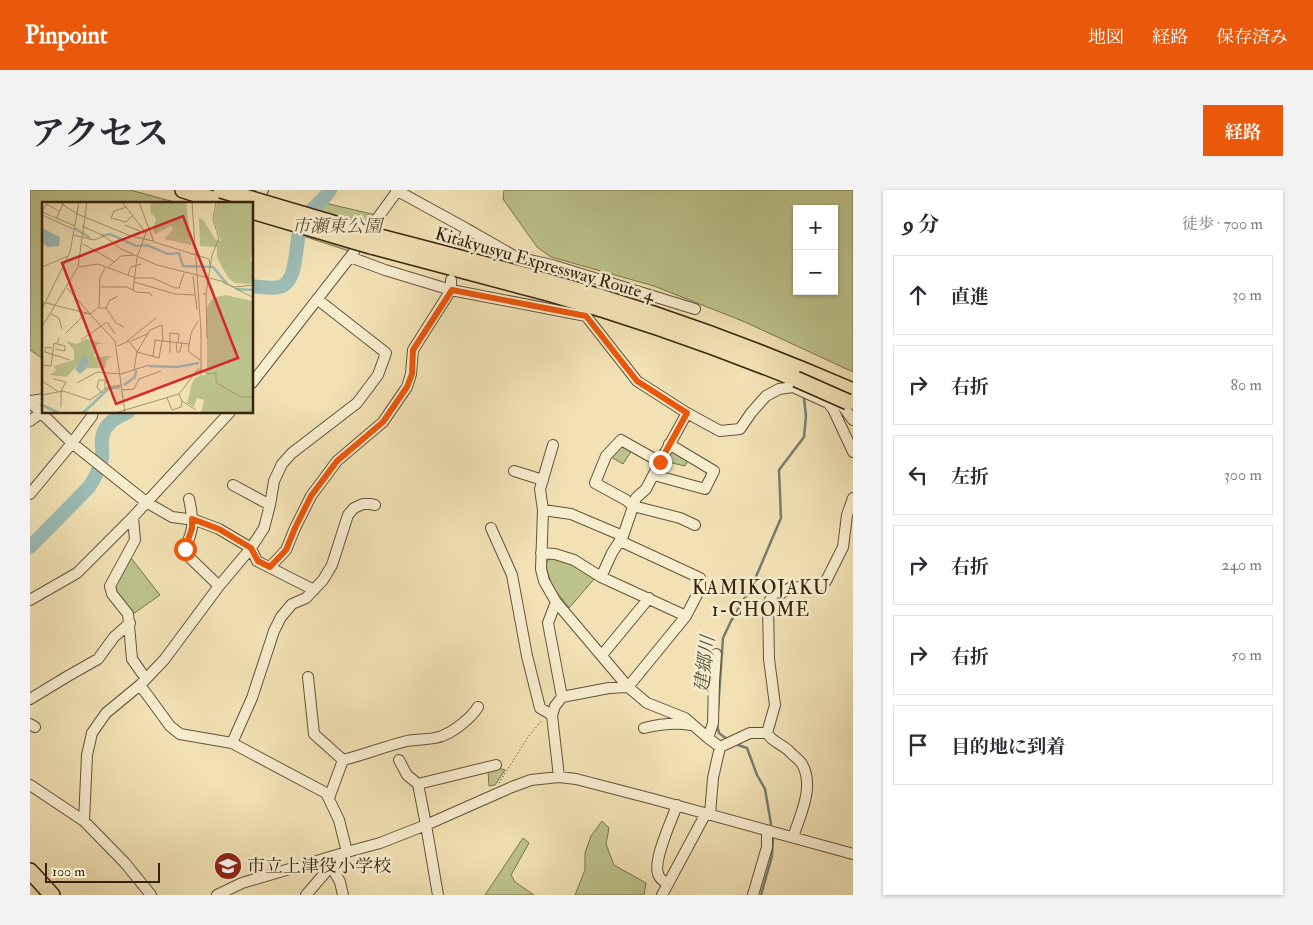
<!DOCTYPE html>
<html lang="ja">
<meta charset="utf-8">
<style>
:root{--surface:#fff;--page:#f2f2f3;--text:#2b2b33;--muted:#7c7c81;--line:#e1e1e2;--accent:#ea580c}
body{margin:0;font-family:"IM FELL Double Pica","Noto Serif JP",serif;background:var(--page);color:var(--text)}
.controls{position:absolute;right:15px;top:15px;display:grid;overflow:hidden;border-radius:0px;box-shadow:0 1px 4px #0004}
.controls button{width:45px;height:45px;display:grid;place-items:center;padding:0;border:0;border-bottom:1px solid var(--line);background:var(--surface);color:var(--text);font:25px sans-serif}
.scale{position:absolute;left:15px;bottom:12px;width:115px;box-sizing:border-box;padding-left:5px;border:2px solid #36220e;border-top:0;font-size:14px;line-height:18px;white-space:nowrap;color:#36220e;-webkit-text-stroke:4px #f6ecce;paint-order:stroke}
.stop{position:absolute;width:15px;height:15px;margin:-11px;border:4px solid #ea580c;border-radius:50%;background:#fff}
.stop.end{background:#ea580c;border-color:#fff;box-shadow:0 1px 5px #0008}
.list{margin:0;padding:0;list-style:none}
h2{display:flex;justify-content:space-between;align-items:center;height:65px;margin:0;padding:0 20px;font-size:21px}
h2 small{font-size:16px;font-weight:400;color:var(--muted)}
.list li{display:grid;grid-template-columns:32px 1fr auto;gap:15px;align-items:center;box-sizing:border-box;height:80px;margin:0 10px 10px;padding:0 10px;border:1px solid var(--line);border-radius:0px}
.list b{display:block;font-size:19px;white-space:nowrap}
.list em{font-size:16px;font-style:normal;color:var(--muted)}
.icon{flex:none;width:28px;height:28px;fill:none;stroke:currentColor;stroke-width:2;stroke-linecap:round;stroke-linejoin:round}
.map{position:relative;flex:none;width:823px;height:705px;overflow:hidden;border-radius:0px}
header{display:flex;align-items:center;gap:30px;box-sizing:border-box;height:70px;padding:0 25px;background:var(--accent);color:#fff}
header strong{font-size:24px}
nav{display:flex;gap:28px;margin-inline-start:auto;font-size:18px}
.intro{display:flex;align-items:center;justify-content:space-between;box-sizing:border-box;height:120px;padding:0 30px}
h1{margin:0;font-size:35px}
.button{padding:12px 22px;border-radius:0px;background:var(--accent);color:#fff;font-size:18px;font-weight:700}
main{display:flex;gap:30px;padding:0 30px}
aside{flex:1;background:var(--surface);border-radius:0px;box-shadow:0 1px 4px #0004}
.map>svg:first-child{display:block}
.green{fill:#bcc28b;stroke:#79724c;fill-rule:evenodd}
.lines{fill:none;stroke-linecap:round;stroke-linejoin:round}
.stream{stroke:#737e72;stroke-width:2.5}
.river{stroke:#9cbcb4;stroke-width:14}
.minor-casing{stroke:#655238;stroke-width:12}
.highway-casing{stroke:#36220e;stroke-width:18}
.path{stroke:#36220e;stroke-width:1;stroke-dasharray:1 2.5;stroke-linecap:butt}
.minor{stroke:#f6ecce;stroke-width:10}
.highway{stroke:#f1e1b4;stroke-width:15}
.highway-bridge-casing{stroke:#36220e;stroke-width:18;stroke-linecap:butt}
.highway-bridge{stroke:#f1e1b4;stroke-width:15}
.route{stroke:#ea580c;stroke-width:6}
.labels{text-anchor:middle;stroke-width:5;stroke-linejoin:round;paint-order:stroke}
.park-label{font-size:18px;font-style:italic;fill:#5e5234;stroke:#f6ecce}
.street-label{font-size:18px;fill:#36220e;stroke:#f6ecce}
.poi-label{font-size:18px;fill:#36220e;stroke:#f6ecce;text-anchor:start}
.neighbourhood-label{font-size:19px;letter-spacing:1px;fill:#36220e;stroke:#f6ecce}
.water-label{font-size:19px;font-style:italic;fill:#555040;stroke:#f6ecce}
.inset-river{fill:none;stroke:#9cbcb4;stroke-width:2.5}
.inset-road{fill:none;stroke:#a69572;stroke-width:1}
.view{fill:#d62828;fill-opacity:0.15;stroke:#d62828;stroke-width:2.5}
.inset-edge{fill:none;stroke:#36220e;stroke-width:2.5}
</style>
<header>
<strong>Pinpoint</strong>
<nav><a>地図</a><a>経路</a><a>保存済み</a></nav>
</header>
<div class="intro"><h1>アクセス</h1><a class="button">経路</a></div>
<main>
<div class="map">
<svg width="823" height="705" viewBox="0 0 823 705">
<rect width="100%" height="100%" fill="#f1e1b4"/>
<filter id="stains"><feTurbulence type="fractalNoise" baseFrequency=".004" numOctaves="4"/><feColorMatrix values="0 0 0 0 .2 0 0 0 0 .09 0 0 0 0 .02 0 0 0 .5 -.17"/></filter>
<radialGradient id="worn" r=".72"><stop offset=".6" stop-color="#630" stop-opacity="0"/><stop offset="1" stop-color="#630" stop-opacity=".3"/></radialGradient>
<path class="green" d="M 0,0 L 100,0 L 152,14 L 14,14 L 14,176 L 12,168 L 0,160 Z
M 474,0 L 823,0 L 823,182 L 715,132 L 624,96 L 521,67 L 507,57 L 473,9 ZM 767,19 L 804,19 L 804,101 L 767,101 Z
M 295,13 L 346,25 L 319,61 L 270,45 C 276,31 283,22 295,13 Z
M 594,254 L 602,260 L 593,274 L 581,267 L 589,255 Z
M 640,260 L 659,269 L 655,276 L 634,271 Z
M 521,366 L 544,373 L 565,388 L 539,418 L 522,396 L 515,374 Z
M 101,368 L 130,405 L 103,424 L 85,402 L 84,395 Z
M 468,578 L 475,580 L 465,595 L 459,596 L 458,581 Z
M 572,631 L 579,638 L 576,654 L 584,675 L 616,693 L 614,705 L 545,705 L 555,680 L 555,663 L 561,646 Z
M 493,648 L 499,653 L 481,685 L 485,692 L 504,705 L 455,705 Z"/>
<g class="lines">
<path class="stream" d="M 688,520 L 693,448 L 701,431 L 722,396 L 751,328 L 749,280 L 774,247 L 776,226 L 774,208 L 776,207
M 687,535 L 689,543 L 698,550
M 705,554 L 717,558 L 727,585 L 735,599 L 741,634
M 731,705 L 742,666 L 743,648"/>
<path class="river" d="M 222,96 C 231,97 240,99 249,97 C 270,93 264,48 272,32 C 279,19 293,12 300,0
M 0,357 L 59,297 C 65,288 70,279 72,268 C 73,262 71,255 72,249 C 74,233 86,228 98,222"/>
<defs>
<path id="minor" d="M 366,0 L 437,39 L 433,54
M 223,13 L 233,0
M 437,39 L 486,67 L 522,75 L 665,119
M 333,48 L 368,0
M 320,67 L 355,80 L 421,100 L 556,126 L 607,191 L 657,223 L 690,241 L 710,239 L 721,223 L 736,206 L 749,199 L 763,197 L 798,213 L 803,219 L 823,262
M 222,193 L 324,62
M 817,209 L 812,215 L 823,230
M 0,211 L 14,209
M 0,212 L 42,253 L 116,312 L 142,327 L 165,330 L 189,339 L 221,358 L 227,371 L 284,400
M 0,231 L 11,223
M 630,272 L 591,250 L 576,266 L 565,293 L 596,310 L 603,316 L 650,328 L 665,335
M 484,281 L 513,290
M 624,285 L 675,299 L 684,281 L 639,254
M 203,295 L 240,315
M 0,304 L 42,253 L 62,226 L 63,222
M 159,309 C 161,318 163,328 162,337 C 161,347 155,354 156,364 L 189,396
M 513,320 L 510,299 L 523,255
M 103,327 L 105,350 L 80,396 L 82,404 L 98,424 L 102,469 L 116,489
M 461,338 L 482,385 L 497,466 L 510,518 L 522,525
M 593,346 L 541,324 L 513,320 L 511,379 L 514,391 L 526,412 L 598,497 L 617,513 L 655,528 L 678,548
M 511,363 L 525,364 L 544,370 L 571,387
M 240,377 L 256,360 L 265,338 L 281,306 L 307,271 L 353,232 L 377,197 L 381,184 L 383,160 L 421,100 L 421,90
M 0,410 L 47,383 L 103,327 L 200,222
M 526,412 L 518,433 L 532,507
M 656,426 L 571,387 L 582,363 L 593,346 L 606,308 L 616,299 L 630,272 L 657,223
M 572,465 L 619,408
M 278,487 L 284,544 L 313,570
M 110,495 L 140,536 L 150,544 L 202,553 L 296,603 L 309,630 L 317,662 L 212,693 L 187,705
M 0,509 L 38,486 L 68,469 L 84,447 L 100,433
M 0,534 L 5,537
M 614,538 C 630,534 644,532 661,535
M 202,553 L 222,508 L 244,441 L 251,427 L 262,414 L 276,408 L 293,390 L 302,375 L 318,325 L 324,318 L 333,314 L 340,314 L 345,315
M 690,557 L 720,543 L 737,543
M 369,570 L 377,585 L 388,594
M 529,587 L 522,525 L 525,516 L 532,507 L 579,498 L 598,497 L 656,426 L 670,399 L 670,388 L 590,351
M 0,595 L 54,631 L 95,673 L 121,705
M 299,608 L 313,570 C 334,565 353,557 373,552 C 385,548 400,551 412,546 C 425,541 441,528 448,517
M 680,624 L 683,588 L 690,557 L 678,548 L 683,533 L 684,491 L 686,464
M 54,631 L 57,565 L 62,543 L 76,523 L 110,495 L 134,470 L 189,396 L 221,358 L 234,338 L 240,315 L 244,291 L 252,274 L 262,263 L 327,213 L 348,185 L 356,163 L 287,109
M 763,647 C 770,626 785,596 772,574 C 769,569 762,565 758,560 C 751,554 741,551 737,543 L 745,515 L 739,469 L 738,415 L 740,410 L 760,398 L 791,395 L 796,391 L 813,357 L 817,325 L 823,308
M 301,676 L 310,692 L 313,705
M 637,694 C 635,692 630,689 629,686 C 621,673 642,630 647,615
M 276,705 L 301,676 L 317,662 L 350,653 L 396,635 L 482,597 L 501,590 L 529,587 L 546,589 L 623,609 L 823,664
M 408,705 L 396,635 L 388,594 L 466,575
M 632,705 L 676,623
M 723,705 L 737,657 L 737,641"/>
<path id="highway" d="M 153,0 L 199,14
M 346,46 C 404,61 462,76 519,92 C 623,121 724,158 823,201
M 341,56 C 400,72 459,87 518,103 C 602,127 685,156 766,189
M 0,681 L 22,705"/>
</defs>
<use href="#minor" class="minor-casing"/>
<use href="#highway" class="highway-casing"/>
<path class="path" d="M 469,593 L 498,547 L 512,530"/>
<use href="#minor" class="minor"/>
<use href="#highway" class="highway"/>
<defs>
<path id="highway-bridge" d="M 191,0 L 346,46
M 222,21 L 341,56
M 766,189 L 818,212"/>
</defs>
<use href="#highway-bridge" class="highway-bridge-casing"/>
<use href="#highway-bridge" class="highway-bridge"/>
</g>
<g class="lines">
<path class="route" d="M 155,359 L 162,338 L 162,329 L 165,330 L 189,339 L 221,358 L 228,371 L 240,377 L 256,360 L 265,338 L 281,306 L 307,271 L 353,232 L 377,197 L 382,184 L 383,160 L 422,100 L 556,126 L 607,191 L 657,223 L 630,272"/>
</g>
<defs>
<symbol id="school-disc" viewBox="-11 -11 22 22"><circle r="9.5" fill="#8f2418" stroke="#f6ecce"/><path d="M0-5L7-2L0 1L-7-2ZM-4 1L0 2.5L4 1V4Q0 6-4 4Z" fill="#fff"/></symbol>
</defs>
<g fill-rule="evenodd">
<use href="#school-disc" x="182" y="660" width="32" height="32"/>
</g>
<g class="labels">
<g class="park-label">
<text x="307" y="42">市瀬東公園</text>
</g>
<g class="street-label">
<text transform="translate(515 74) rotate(16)" y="6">Kitakyusyu Expressway Route 4</text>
</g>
<g class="poi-label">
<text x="217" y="682">市立上津役小学校</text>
</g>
<g class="neighbourhood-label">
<text x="731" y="404">KAMIKOJAKU<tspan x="731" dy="22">1-CHOME</tspan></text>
</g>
<g class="water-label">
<text transform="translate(674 474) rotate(-83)" y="7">建郷川</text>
</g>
</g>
<g transform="translate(12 12)">
<rect width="211" height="211" fill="#f1e1b4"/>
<path d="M 109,0 L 144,0 L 149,43 L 122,37 L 131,27 L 129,24 L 113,32 L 111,29 L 114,16 L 108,10 ZM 175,0 L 211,0 L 211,48 L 208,58 L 211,62 L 212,79 L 208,82 L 193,81 L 186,76 L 175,55 L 175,45 L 158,44 L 157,16 L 162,19 L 173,37 L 179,39 L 172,17 ZM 183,93 L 211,99 L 211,211 L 159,211 L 162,198 L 155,196 L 152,205 L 145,201 L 150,181 L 154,175 L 163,173 L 165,168 L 165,105 L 171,96 ZM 44,137 L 62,142 L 55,142 L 52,155 L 70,154 L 64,159 L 63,166 L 46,166 L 48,162 L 44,153 L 25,175 L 8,173 L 14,168 L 12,164 L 32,158 L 32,148 L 24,139 L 35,142 Z" fill="#bcc28b"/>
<path d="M 0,26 L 18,35 L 17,44 L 6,45 L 0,41 ZM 41,154 L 45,154 L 48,163 L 38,172 L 33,167 Z" fill="#9cbcb4"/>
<path class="inset-river" d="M 32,26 L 48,36M 59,34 L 68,32 L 94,44 L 105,43 L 126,52 L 137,51 L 141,64 L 171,65 L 185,82M 194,87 L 212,88M 107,164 L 135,165 L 157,161M 82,183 L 93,175 L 94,168M 0,203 L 17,211M 41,211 L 66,187 L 78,185"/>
<path class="inset-road" d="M 17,0 L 35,12 L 89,34 L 111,39M 80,0 L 104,31M 97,0 L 112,40 L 167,57 L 168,64M 150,0 L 159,129 L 159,174M 85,5 L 72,9 L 69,16 L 84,20 L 90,14M 0,9 L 5,2 L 18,10M 0,10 L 33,24M 0,13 L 31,27M 14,17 L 22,0M 83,23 L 98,29M 40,24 L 62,34 L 79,47 L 115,63 L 179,79 L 192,85 L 212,83M 31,33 L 52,38 L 62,34M 41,42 L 73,60M 0,65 L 26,54M 37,65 L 56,62 L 94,76 L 111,76 L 133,86 L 137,86 L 142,71M 65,66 L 79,54 L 92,53M 86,73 L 89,65 L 99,62M 151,74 L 155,108M 92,80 L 133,92 L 153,93M 181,80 L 212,96M 59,85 L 85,85 L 94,90 L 108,91 L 110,94M 25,86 L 48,112 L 57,105 L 58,76 L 63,66M 91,89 L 95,55 L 105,28M 161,92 L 164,92 L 170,53 L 177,37 L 171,17 L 174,0M 164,92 L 165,136M 0,100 L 48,112 L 73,139 L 83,211M 57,106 L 64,106 L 74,121 L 82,125M 64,106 L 67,99 L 76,94M 0,107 L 28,50 L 37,0M 9,112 L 17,116 L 20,127M 156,119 L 149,131 L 146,149 L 158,158M 0,125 L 36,65 L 45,0M 24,131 L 45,110M 39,138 L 65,120 L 73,132M 85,139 L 114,116M 89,139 L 105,132M 134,140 L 135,150 L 138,150 L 140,141M 75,144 L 87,139 L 95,150 L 117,156 L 120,139M 10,146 L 4,145 L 3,150 L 28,158M 13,147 L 23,149 L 23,144 L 15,142M 128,151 L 128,131 L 137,132 L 136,140M 111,155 L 113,138 L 147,142M 0,163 L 9,164 L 12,141 L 15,142 L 17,136M 92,167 L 95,150 L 108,128 L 120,123 L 121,139M 79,172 L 107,163M 151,174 L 158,168 L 166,172 L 174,171 L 174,180 L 178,183 L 199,195 L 212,195M 12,177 L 24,180 L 19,189M 0,179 L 17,190M 35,181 L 55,170 L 79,172M 80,188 L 92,187 L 97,177 L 119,169M 60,191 L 55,185 L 57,178 L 63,178 L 63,187M 137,192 L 140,199 L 154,208M 0,193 L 21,189 L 48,198 L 66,185 L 80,183M 125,196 L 130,208 L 139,205 L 140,199M 19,205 L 19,189M 73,211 L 137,192 L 157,166"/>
<path class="view" d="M 141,14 L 196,156 L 74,202 L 20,61 Z"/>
<rect width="211" height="211" class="inset-edge"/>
</g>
<rect width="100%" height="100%" filter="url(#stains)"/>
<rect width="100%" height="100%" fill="url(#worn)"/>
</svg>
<div class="controls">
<button>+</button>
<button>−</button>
</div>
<div class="scale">100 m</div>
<div class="stop" style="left:155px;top:359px"></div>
<div class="stop end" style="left:630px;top:272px"></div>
</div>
<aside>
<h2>9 分<small>徒歩 · 700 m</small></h2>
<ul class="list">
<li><svg class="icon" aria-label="ahead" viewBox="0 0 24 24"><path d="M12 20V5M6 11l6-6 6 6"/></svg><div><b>直進</b></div><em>30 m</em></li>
<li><svg class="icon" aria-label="right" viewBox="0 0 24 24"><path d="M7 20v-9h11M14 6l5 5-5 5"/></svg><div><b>右折</b></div><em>80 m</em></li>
<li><svg class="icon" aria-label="left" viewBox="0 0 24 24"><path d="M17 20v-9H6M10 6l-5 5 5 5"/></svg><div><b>左折</b></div><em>300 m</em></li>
<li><svg class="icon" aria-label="right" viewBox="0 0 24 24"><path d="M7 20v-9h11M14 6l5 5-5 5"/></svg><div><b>右折</b></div><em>240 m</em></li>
<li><svg class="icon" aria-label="right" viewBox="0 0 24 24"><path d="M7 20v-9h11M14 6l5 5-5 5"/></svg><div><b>右折</b></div><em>50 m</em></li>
<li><svg class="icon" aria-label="arrive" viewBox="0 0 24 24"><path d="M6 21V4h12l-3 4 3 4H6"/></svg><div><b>目的地に到着</b></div></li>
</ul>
</aside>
</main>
